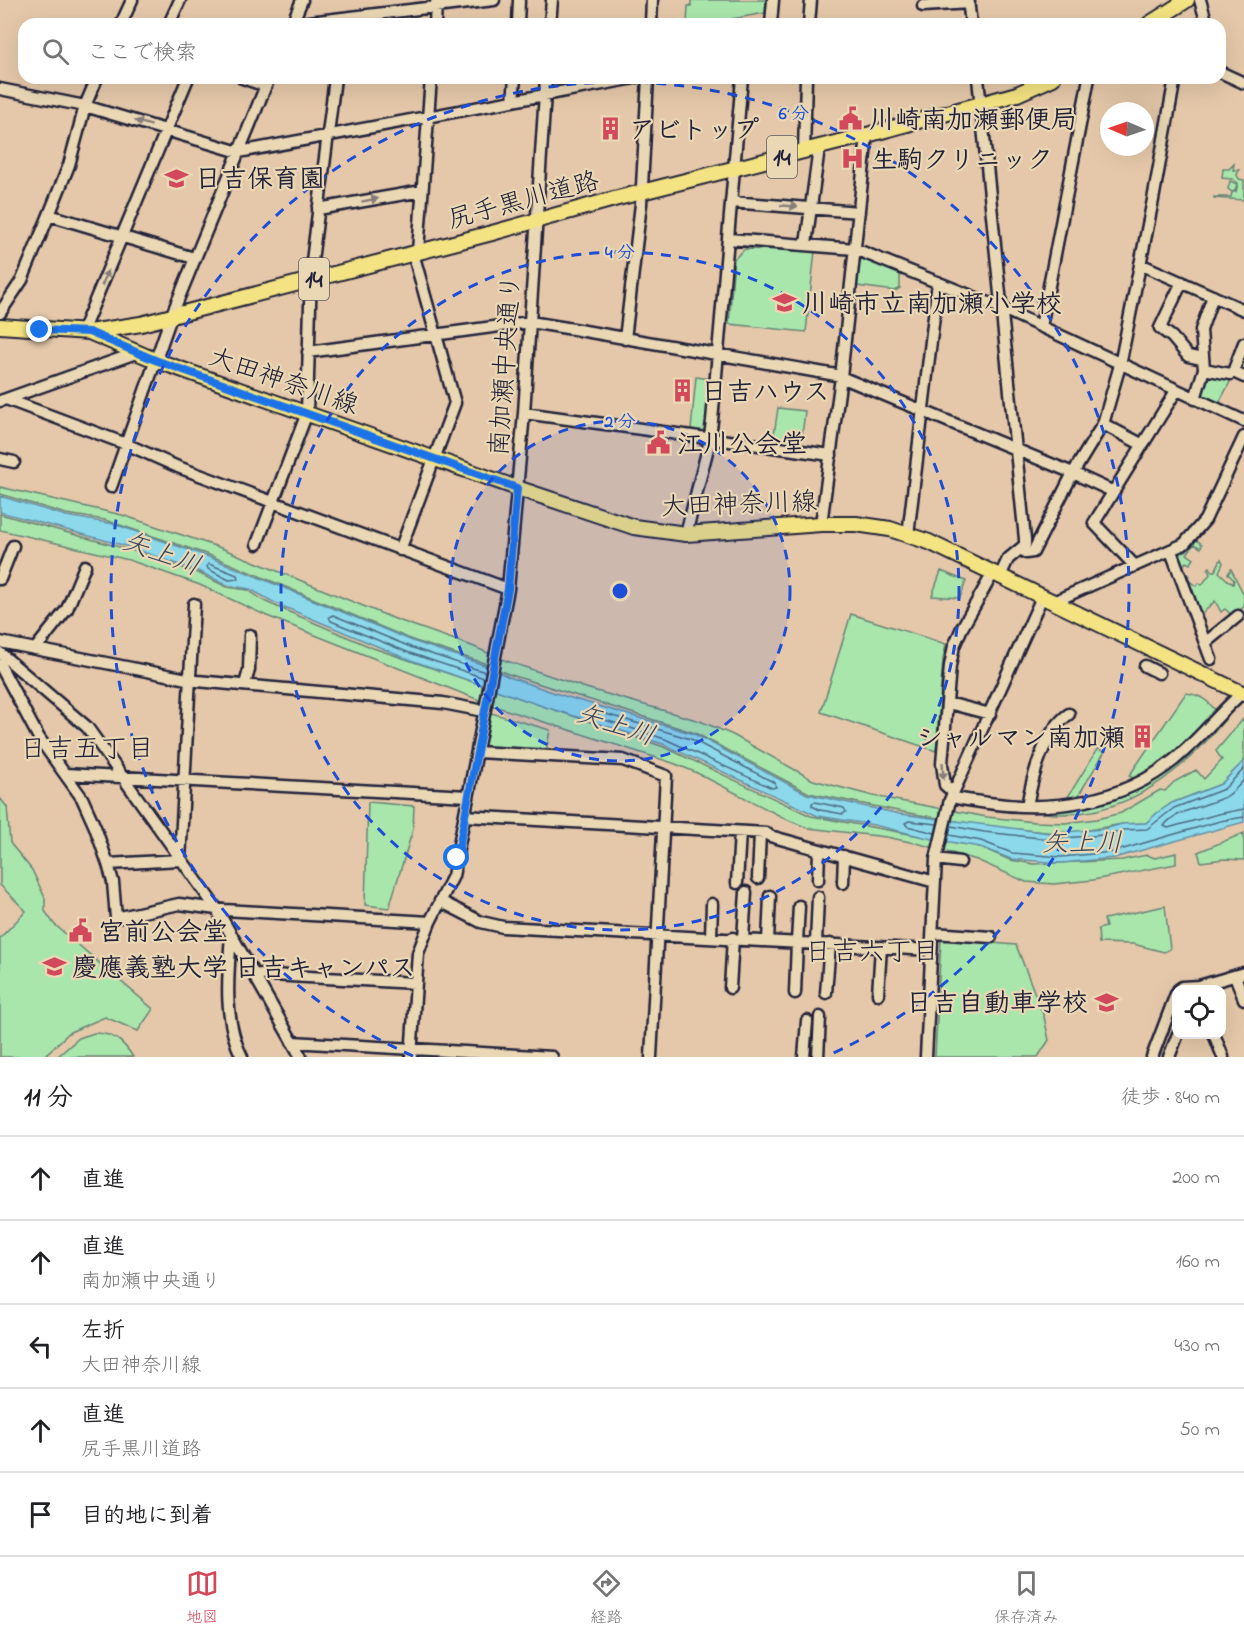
<!DOCTYPE html>
<html lang="ja">
<meta charset="utf-8">
<style>
:root{--surface:#fff;--page:#f6f6f6;--text:#202124;--muted:#757577;--line:#e0e0e0;--accent:#d1495b}
body{margin:0;font-family:"Indie Flower","Klee One",sans-serif;background:var(--page);color:var(--text)}
.controls{position:absolute;right:18px;bottom:18px;display:grid;overflow:hidden;border-radius:12px;box-shadow:0 6px 24px #0002}
.controls button{width:54px;height:54px;display:grid;place-items:center;padding:0;border:0;border-bottom:2px solid var(--line);background:var(--surface);color:var(--text);font:30px sans-serif}
.compass{position:absolute;left:1100px;top:102px;width:54px;height:54px;border-radius:50%;background:var(--surface);box-shadow:0 6px 24px #0002;rotate:272deg}
.stop{position:absolute;width:18px;height:18px;margin:-14px;border:4px solid #1a73e8;border-radius:50%;background:#fff}
.stop.end{background:#1a73e8;border-color:#fff;box-shadow:0 2px 6px #0008}
.list{margin:0;padding:0;list-style:none}
h2{display:flex;justify-content:space-between;align-items:center;height:78px;margin:0;padding:0 24px;font-size:26px}
h2 small{font-size:20px;font-weight:400;color:var(--muted)}
.list li{display:grid;grid-template-columns:39px 1fr auto;gap:18px;align-items:center;box-sizing:border-box;height:84px;padding:0 24px;border-top:2px solid var(--line)}
.list b{display:block;font-size:22px;white-space:nowrap}
.list p{margin:0;font-size:20px;white-space:nowrap;color:var(--muted)}
.list em{font-size:20px;font-style:normal;color:var(--muted)}
.icon{flex:none;width:33px;height:33px;fill:none;stroke:currentColor;stroke-width:2;stroke-linecap:round;stroke-linejoin:round}
.map{position:relative;flex:none;width:1244px;height:1057px;overflow:hidden}
.search{position:absolute;background:var(--surface);box-shadow:0 6px 24px #0002;left:18px;right:18px;top:18px;height:66px;display:flex;align-items:center;gap:15px;box-sizing:border-box;padding:0 21px;border-radius:18px;color:var(--muted);font-size:22px}
.sheet{height:498px;background:var(--surface)}
nav{display:flex;justify-content:space-around;align-items:center;box-sizing:border-box;height:84px;border-top:2px solid var(--line);background:var(--surface);font-size:16px;color:var(--muted)}
nav a{display:grid;justify-items:center;gap:3px}
nav .on{color:var(--accent)}
.map>svg:first-child{display:block}
.green{fill:#a9e6ac;stroke:#668474;stroke-width:1.5}
.water{fill:#8cd9ec;stroke:#6290a5;stroke-width:1.5}
.lines{fill:none;stroke-linecap:round;stroke-linejoin:round}
.shore{stroke:#4c6b82;stroke-width:1.5}
.minor-casing{stroke:#22223b;stroke-width:15}
.major-casing{stroke:#22223b;stroke-width:18}
.minor{stroke:#ead8b5;stroke-width:10}
.major{stroke:#f4e382;stroke-width:14}
.oneway{fill:#867d78}
.route{stroke:#1a73e8;stroke-width:8}
.ring{fill:none;stroke:#1d4ed8;stroke-width:3;stroke-dasharray:10 8}
.labels{text-anchor:middle;stroke-width:4.5;stroke-linejoin:round;paint-order:stroke}
.shield{fill:#ead8b5;stroke:#5e5960;stroke-width:1.5}
.shield-label{font-size:24px;font-weight:bold;fill:#22223b}
.poi-label{font-size:26px;font-weight:bold;fill:#22223b;stroke:#ead8b5;text-anchor:start}
.street-label{font-size:26px;fill:#22223b;stroke:#ead8b5}
.water-label{font-size:27px;font-style:italic;fill:#37475e;stroke:#ead8b5}
.neighbourhood-label{font-size:27px;fill:#22223b;stroke:#ead8b5}
.centre{fill:#1d4ed8;stroke:#ead8b5;stroke-width:3}
.ring-label{font-size:18px;text-anchor:middle;font-weight:bold;fill:#1d4ed8;stroke:#ead8b5;stroke-width:4.5;stroke-linejoin:round;paint-order:stroke}
</style>
<div class="map">
<svg width="1244" height="1057" viewBox="0 0 1244 1057">
<rect width="100%" height="100%" fill="#e5c8a9"/>
<filter id="ink" filterUnits="userSpaceOnUse"><feTurbulence type="fractalNoise" baseFrequency=".0167" numOctaves="2"/><feDisplacementMap in="SourceGraphic" scale="12" xChannelSelector="R" yChannelSelector="G"/><feConvolveMatrix kernelMatrix="1 2 1 2 8 2 1 2 1" color-interpolation-filters="sRGB"/></filter>
<g filter="url(#ink)">
<path class="green" d="M 691,0 L 766,0 L 765,13 L 731,19 L 732,23 L 725,24 L 687,24 L 688,6 L 691,6 Z
M 1234,164 L 1233,170 L 1239,170 L 1237,175 L 1239,179 L 1244,180 L 1244,200 L 1214,198 L 1214,197 L 1231,197 L 1232,192 L 1228,189 L 1230,181 L 1237,184 L 1235,191 L 1232,192 L 1236,192 L 1238,183 L 1232,179 L 1222,178 L 1223,169 L 1229,169 Z
M 745,249 L 815,251 L 806,332 L 729,324 L 734,259 Z
M 857,256 L 900,274 L 900,288 L 895,291 L 857,286 L 854,280 Z
M 1206,374 L 1232,378 L 1218,405 L 1201,398 L 1200,393 Z
M 696,377 L 711,379 L 706,432 L 691,430 Z
M 778,408 L 805,411 L 801,445 L 773,441 Z
M 0,487 L 122,515 L 221,548 L 395,619 L 472,646 L 504,660 L 586,688 L 700,721 L 733,735 L 813,780 L 873,796 L 987,817 L 1035,822 L 1065,823 L 1097,819 L 1121,813 L 1160,790 L 1165,791 L 1174,782 L 1196,770 L 1204,779 L 1222,760 L 1216,751 L 1244,718 L 1244,761 L 1221,784 L 1172,803 L 1157,813 L 1146,823 L 1122,824 L 1072,833 L 1046,832 L 985,826 L 903,812 L 809,793 L 695,733 L 508,674 L 484,663 L 415,641 L 209,555 L 105,520 L 66,514 L 0,494 Z
M 0,514 L 134,551 L 200,574 L 227,587 L 248,590 L 266,602 L 373,648 L 664,747 L 811,816 L 980,847 L 1010,860 L 1034,864 L 1122,860 L 1147,855 L 1155,858 L 1176,853 L 1176,864 L 1093,880 L 1054,884 L 1026,882 L 977,860 L 920,844 L 886,837 L 808,828 L 786,819 L 695,772 L 673,763 L 494,706 L 267,616 L 200,585 L 129,560 L 0,530 Z
M 1194,538 L 1202,544 L 1201,548 L 1194,544 L 1187,554 L 1194,559 L 1190,564 L 1186,562 L 1181,569 L 1189,576 L 1187,579 L 1196,586 L 1199,583 L 1202,585 L 1210,574 L 1208,569 L 1210,567 L 1212,571 L 1215,571 L 1221,559 L 1223,563 L 1219,572 C 1224,576 1226,580 1233,584 L 1234,580 L 1228,574 L 1231,569 L 1244,595 L 1244,606 L 1234,617 L 1225,609 L 1221,612 L 1215,601 L 1198,618 L 1173,553 Z
M 941,571 L 966,581 L 960,598 L 932,596 Z
M 851,614 L 946,644 L 943,659 L 936,751 L 821,712 Z
M 1186,693 C 1201,695 1207,700 1216,711 C 1191,739 1167,759 1137,780 L 1129,776 Z
M 1239,701 C 1197,759 1139,814 1062,814 C 1050,814 1037,812 1025,811 L 1129,792 Z
M 488,712 L 550,730 L 546,753 L 481,750 Z
M 1098,748 L 1104,753 L 1078,796 L 1081,798 L 1066,800 Z
M 0,798 L 7,807 L 10,843 L 32,870 L 45,898 L 45,911 L 54,924 L 153,1009 L 138,1031 L 105,1017 L 70,1032 L 43,1057 L 0,1057 L 0,938 L 26,911 L 0,885 Z
M 368,802 L 414,806 L 413,829 L 389,908 L 365,905 Z
M 1244,833 L 1244,860 L 1224,859 L 1201,862 L 1198,852 Z
M 1165,906 L 1170,949 L 1164,952 L 1133,944 L 1099,943 L 1098,929 L 1106,927 L 1104,919 Z
M 941,939 L 1016,945 L 1044,1017 L 1049,1040 L 1038,1057 L 935,1057 Z
M 94,1033 C 113,1033 123,1041 133,1057 L 57,1057 L 79,1038 Z"/>
<path class="water" d="M 0,496 L 66,516 L 114,524 L 209,557 L 415,642 L 484,665 L 509,677 L 561,695 L 694,734 L 807,794 L 900,814 L 1050,833 L 1104,829 L 1122,824 L 1146,823 L 1157,813 L 1172,803 L 1221,784 L 1244,761 L 1244,822 L 1114,858 L 1061,863 L 1011,859 L 980,847 L 932,839 L 874,825 L 818,816 L 663,744 L 545,707 L 405,658 L 275,603 L 250,589 L 227,585 L 200,572 L 126,546 L 0,512 Z"/>
<g class="lines">
<path class="shore" d="M 209,564 L 237,575 L 238,579 L 229,580 L 208,569 L 207,566 Z
M 484,678 L 407,652 L 331,621 L 329,617 L 333,615 L 413,648 L 485,672
M 599,712 L 691,739 L 775,783 L 776,787 L 772,788 L 665,739 L 599,718 L 598,715 Z
M 1244,780 C 1239,785 1233,792 1227,796 C 1210,805 1173,811 1164,826 L 1168,828 L 1218,814 L 1244,809
M 815,802 L 844,808 L 846,812 L 843,814 L 820,810 L 812,806 L 812,803 Z
M 951,826 L 984,832 L 1050,839 L 1104,835 L 1123,830 L 1147,829 L 1174,808 L 1224,789 L 1244,769
M 935,833 L 907,826 L 905,823 L 909,821 L 937,824
M 949,835 L 981,841 L 1012,853 L 1061,857 L 1113,852 L 1220,821 L 1244,817"/>
<defs>
<path id="minor" d="M 968,0 L 971,24
M 1200,0 L 1207,24
M 923,6 L 969,3
M 121,24 L 132,0
M 169,24 L 180,0
M 292,24 L 494,0
M 292,24 L 302,0
M 435,24 L 436,3
M 518,24 L 519,0
M 550,24 L 552,0
M 651,24 L 652,0
M 771,24 L 773,0
M 809,24 L 811,0
M 1220,72 L 1244,83
M 242,78 L 266,86
M 978,78 L 1025,539 L 1025,545 L 1008,559 L 1000,576
M 0,89 L 85,106 L 239,152 L 635,78
M 513,101 L 515,78
M 804,152 L 806,78
M 731,202 L 859,212
M 318,209 L 422,191
M 49,215 L 194,258
M 728,239 L 855,249 L 1001,308 L 1244,421
M 806,244 L 819,148
M 418,251 L 431,78
M 1140,264 L 1244,310
M 1182,282 L 1160,328 L 1172,337 L 1188,356 L 1202,359
M 0,313 L 22,280 L 49,215 L 69,165 L 85,106 L 97,78
M 1041,327 L 1089,78
M 82,332 L 188,78
M 625,339 L 641,204 L 648,78
M 308,352 L 530,322 L 573,329 L 836,375 L 1073,473 L 1114,492
M 1204,369 L 1230,374 L 1233,372 L 1244,377
M 1233,372 L 1244,343
M 6,399 L 136,353
M 1195,399 L 1204,369 L 1201,330 L 1213,296
M 0,401 L 6,399 L 126,444 L 178,467 L 508,589
M 524,413 L 831,455
M 1103,424 L 1143,445
M 0,459 L 14,462
M 111,487 L 171,317 L 269,78
M 821,524 L 841,377 L 867,135
M 686,534 L 709,444 L 712,421 L 742,78
M 908,535 L 938,282
M 257,544 L 307,413 L 311,269 L 335,78
M 1022,549 L 1026,553 L 1033,552 L 1073,473 L 1103,424 L 1120,365 L 1153,200 L 1175,78
M 400,550 L 455,403 L 413,253
M 1171,551 L 1211,659
M 1135,566 L 1094,523 L 1176,391
M 0,579 L 13,546
M 1053,602 L 1184,544 L 1205,520 L 1244,437
M 0,642 L 197,681 L 443,703 L 484,711
M 1205,643 L 1238,616
M 36,648 L 67,609 L 85,566
M 0,653 L 87,727 L 216,908 L 301,1057
M 0,665 L 39,738 L 82,798 L 95,827 L 108,864 L 113,882 L 116,918 L 179,904 L 224,910 L 430,922
M 1145,666 L 1159,673
M 245,684 L 249,670 L 250,635
M 948,703 L 990,714
M 477,752 L 623,760 L 666,776 L 651,1057
M 65,774 L 468,796
M 953,792 L 945,785 L 942,764 L 950,666 L 954,646 L 962,628 L 993,573
M 952,797 C 963,800 976,801 988,803 C 1053,812 1121,803 1174,760 C 1199,740 1218,714 1242,693
M 1027,806 C 1032,778 1044,731 1069,714
M 465,816 L 766,833 L 770,836 L 935,882
M 936,859 L 960,862
M 108,864 L 180,860 L 194,604
M 758,878 L 760,833
M 818,880 L 819,851
M 737,883 L 740,832
M 843,883 L 844,856
M 440,901 L 481,922 L 503,927 L 931,950
M 933,933 L 991,937
M 231,935 C 228,975 223,1020 242,1057
M 711,937 L 712,904
M 743,939 L 746,892
M 768,941 L 770,896
M 797,942 L 799,906
M 816,943 L 818,897
M 254,974 L 415,983
M 1235,976 L 1244,999
M 730,988 L 733,938
M 1178,990 L 1182,987 L 1199,986 L 1244,973
M 795,993 L 797,942
M 826,993 L 830,944
M 878,994 L 881,947
M 1214,1034 L 1223,1057
M 292,1042 L 552,1057
M 411,1057 L 418,953 L 430,922 L 453,876 L 508,589 L 524,413 L 546,78
M 804,1057 L 807,1021
M 818,1057 L 820,1017
M 926,1057 L 936,859 L 950,800 L 1042,597
M 1152,1057 L 1176,994
M 1169,1057 L 1178,1034"/>
<path id="major" d="M 1149,24 L 1187,0
M 0,326 L 89,332 L 141,324 L 492,233 L 614,199 L 867,135 L 1017,94 L 1053,78
M 89,332 L 155,360 L 517,488 L 634,527 L 686,534 L 821,524 L 856,524 L 890,529 L 929,542 L 1244,694"/>
</defs>
<use href="#minor" class="minor-casing"/>
<use href="#major" class="major-casing"/>
<use href="#minor" class="minor"/>
<use href="#major" class="major"/>
</g>
<defs><path id="oneway-solid" d="M-6-.8H1V-3.2L6.5 0L1 3.2V.8H-6Z" transform="scale(1.5)"/></defs>
<g class="oneway">
<use href="#oneway-solid" transform="translate(143 123) rotate(-163)"/>
<use href="#oneway-solid" transform="translate(370 200) rotate(-10)"/>
<use href="#oneway-solid" transform="translate(789 206) rotate(5)"/>
<use href="#oneway-solid" transform="translate(105 278) rotate(-67)"/>
<use href="#oneway-solid" transform="translate(943 771) rotate(87)"/>
</g>
</g>
<g class="lines" filter="url(#ink)">
<path class="route" d="M 40,330 L 89,332 L 155,360 L 517,488 L 508,589 L 457,858"/>
</g>
<circle cx="620" cy="591" r="170" fill="#1d4ed8" fill-opacity=".12"/>
<g class="ring">
<circle cx="620" cy="591" r="170"/>
<circle cx="620" cy="591" r="339"/>
<path d="M413 1056A509 509 0 1 1 827 1056"/>
</g>
<defs>
<symbol id="civic-bare" viewBox="-9 -9 18 18"><path d="M-.6-6.5H3V-4.5H.6V-3L4-1V1h2V6H-6V1h2V-1L-.6-3ZM-1.2 2.5V6h2.4V2.5Z" fill="#d1495b" stroke="#ead8b5" stroke-width="2.5" paint-order="stroke"/></symbol>
<symbol id="building-bare" viewBox="-9 -9 18 18"><path d="M-4-6H4V6H1V3H-1V6H-4ZM-2.5-4.3h1.7v1.8h-1.7ZM.8-4.3h1.7v1.8H.8ZM-2.5-1h1.7V.8h-1.7ZM.8-1h1.7V.8H.8Z" fill="#d1495b" stroke="#ead8b5" stroke-width="2.5" paint-order="stroke"/></symbol>
<symbol id="hospital-bare" viewBox="-9 -9 18 18"><path d="M-5-5h3v3.5h4V-5h3V5h-3V1.5h-4V5h-3Z" fill="#d1495b" stroke="#ead8b5" stroke-width="2.5" paint-order="stroke"/></symbol>
<symbol id="school-bare" viewBox="-9 -9 18 18"><path d="M0-5L7-2L0 1L-7-2ZM-4 1L0 2.5L4 1V4Q0 6-4 4Z" fill="#d1495b" stroke="#ead8b5" stroke-width="2.5" paint-order="stroke"/></symbol>
<symbol id="university-bare" viewBox="-9 -9 18 18"><path d="M0-5L7-2L0 1L-7-2ZM-4 1L0 2.5L4 1V4Q0 6-4 4Z" fill="#d1495b" stroke="#ead8b5" stroke-width="2.5" paint-order="stroke"/></symbol>
</defs>
<g fill-rule="evenodd">
<use href="#civic-bare" x="834" y="102" width="33" height="33"/>
<use href="#building-bare" x="594" y="112" width="33" height="33"/>
<use href="#hospital-bare" x="836" y="142" width="33" height="33"/>
<use href="#school-bare" x="160" y="162" width="33" height="33"/>
<use href="#school-bare" x="768" y="286" width="33" height="33"/>
<use href="#building-bare" x="666" y="374" width="33" height="33"/>
<use href="#civic-bare" x="642" y="426" width="33" height="33"/>
<use href="#building-bare" x="1126" y="720" width="33" height="33"/>
<use href="#civic-bare" x="64" y="914" width="33" height="33"/>
<use href="#university-bare" x="38" y="950" width="33" height="33"/>
<use href="#school-bare" x="1090" y="986" width="33" height="33"/>
</g>
<g class="labels">
<g class="shield">
<rect x="767" y="136" width="30" height="42" rx="4.5"/>
<rect x="299" y="258" width="30" height="42" rx="4.5"/>
</g>
<g class="shield-label">
<text x="782" y="165">14</text>
<text x="314" y="287">14</text>
</g>
<g class="poi-label">
<text x="869" y="128">川崎南加瀬郵便局</text>
<text x="629" y="138">アビトップ</text>
<text x="871" y="168">生駒クリニック</text>
<text x="195" y="187">日吉保育園</text>
<text x="802" y="312">川崎市立南加瀬小学校</text>
<text x="701" y="400">日吉ハウス</text>
<text x="677" y="452">江川公会堂</text>
<text x="1125" y="746" text-anchor="end">シャルマン南加瀬</text>
<text x="98" y="940">宮前公会堂</text>
<text x="72" y="976">慶應義塾大学 日吉キャンパス</text>
<text x="1088" y="1011" text-anchor="end">日吉自動車学校</text>
</g>
<g class="street-label">
<text transform="translate(523 199) rotate(-15)" y="9">尻手黒川道路</text>
<text transform="translate(504 365) rotate(-86)" y="9">南加瀬中央通り</text>
<text transform="translate(284 380) rotate(19)" y="9">大田神奈川線</text>
<text transform="translate(739 503) rotate(-2)" y="9">大田神奈川線</text>
</g>
<g class="water-label">
<text transform="translate(162 553) rotate(20)" y="9">矢上川</text>
<text transform="translate(616 724) rotate(18)" y="9">矢上川</text>
<text x="1082" y="851">矢上川</text>
</g>
<g class="neighbourhood-label">
<text x="87" y="757">日吉五丁目</text>
<text x="872" y="960">日吉六丁目</text>
</g>
</g>
<circle cx="620" cy="591" r="9" class="centre"/>
<g class="ring-label">
<text x="794" y="119">6 分</text>
<text x="620" y="258">4 分</text>
<text x="620" y="427">2 分</text>
</g>
</svg>
<div class="controls">
<button><svg class="icon" aria-label="locate" viewBox="0 0 24 24"><circle cx="12" cy="12" r="6"/><path d="M12 2v4M12 18v4M2 12h4M18 12h4"/></svg></button>
</div>
<svg class="compass" viewBox="-18 -18 36 36"><path d="M0-13l5 13h-10z" fill="#e53935"/><path d="M0 13l5-13h-10z" fill="#757577"/></svg>
<div class="stop" style="left:457px;top:858px"></div>
<div class="stop end" style="left:40px;top:330px"></div>
<div class="search"><svg class="icon" aria-label="search" viewBox="0 0 24 24"><circle cx="10" cy="10" r="6"/><path d="M15 15l6 6"/></svg>ここで検索</div>
</div>
<section class="sheet">
<h2>11 分<small>徒歩 · 840 m</small></h2>
<ul class="list">
<li><svg class="icon" aria-label="ahead" viewBox="0 0 24 24"><path d="M12 20V5M6 11l6-6 6 6"/></svg><div><b>直進</b></div><em>200 m</em></li>
<li><svg class="icon" aria-label="ahead" viewBox="0 0 24 24"><path d="M12 20V5M6 11l6-6 6 6"/></svg><div><b>直進</b><p>南加瀬中央通り</p></div><em>160 m</em></li>
<li><svg class="icon" aria-label="left" viewBox="0 0 24 24"><path d="M17 20v-9H6M10 6l-5 5 5 5"/></svg><div><b>左折</b><p>大田神奈川線</p></div><em>430 m</em></li>
<li><svg class="icon" aria-label="ahead" viewBox="0 0 24 24"><path d="M12 20V5M6 11l6-6 6 6"/></svg><div><b>直進</b><p>尻手黒川道路</p></div><em>50 m</em></li>
<li><svg class="icon" aria-label="arrive" viewBox="0 0 24 24"><path d="M6 21V4h12l-3 4 3 4H6"/></svg><div><b>目的地に到着</b></div></li>
</ul>
</section>
<nav>
<a class="on"><svg class="icon" aria-label="map" viewBox="0 0 24 24"><path d="M3 6l6-2 6 2 6-2v14l-6 2-6-2-6 2zM9 4v14M15 6v14"/></svg>地図</a>
<a><svg class="icon" aria-label="directions" viewBox="0 0 24 24"><path d="M12 3l9 9-9 9-9-9zM9 14v-3h6M13 9l2 2-2 2"/></svg>経路</a>
<a><svg class="icon" aria-label="saved" viewBox="0 0 24 24"><path d="M7 4h10v16l-5-4-5 4z"/></svg>保存済み</a>
</nav>
